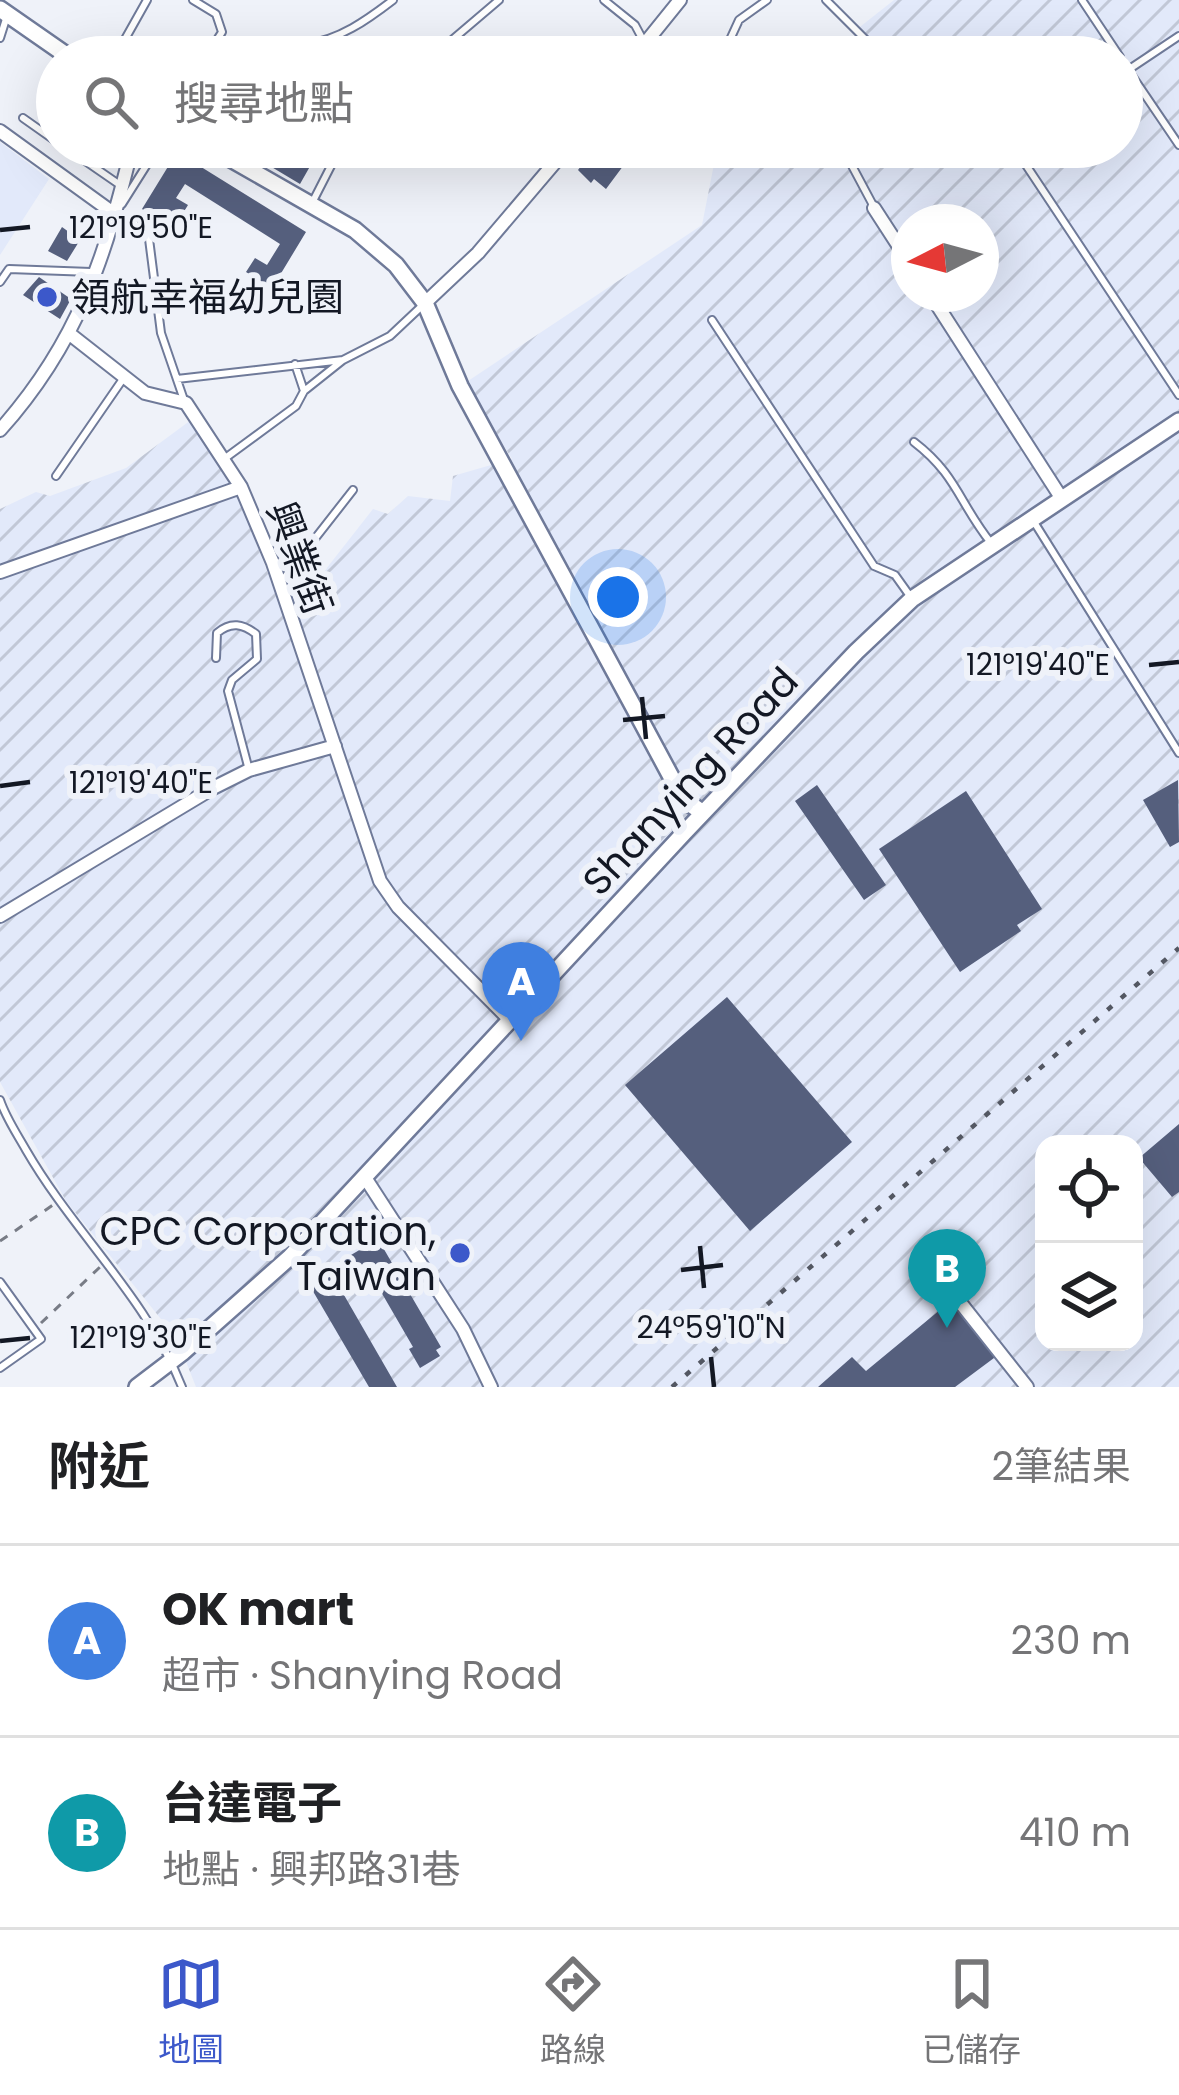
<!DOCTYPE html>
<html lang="zh-TW">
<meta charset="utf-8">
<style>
:root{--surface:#fff;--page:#f2f2f2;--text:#202124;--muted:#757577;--line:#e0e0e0;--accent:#3c58ca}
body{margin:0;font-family:Poppins,"Noto Sans TC",sans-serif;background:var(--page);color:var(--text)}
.controls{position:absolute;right:36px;bottom:36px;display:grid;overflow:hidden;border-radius:24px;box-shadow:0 12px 48px #0002}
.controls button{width:108px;height:108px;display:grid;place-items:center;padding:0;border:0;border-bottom:3px solid var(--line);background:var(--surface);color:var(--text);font:60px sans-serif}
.compass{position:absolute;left:891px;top:204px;width:108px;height:108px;border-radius:50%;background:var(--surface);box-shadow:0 12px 48px #0002;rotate:264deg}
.you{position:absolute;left:618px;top:597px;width:42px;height:42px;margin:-30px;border:9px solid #fff;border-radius:50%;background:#1a73e8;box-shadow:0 0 0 18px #1a73e833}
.badge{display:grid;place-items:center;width:78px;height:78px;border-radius:50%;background:var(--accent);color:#fff;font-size:39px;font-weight:700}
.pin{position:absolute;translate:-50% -99px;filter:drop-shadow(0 3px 6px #0008)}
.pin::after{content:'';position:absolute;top:63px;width:42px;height:36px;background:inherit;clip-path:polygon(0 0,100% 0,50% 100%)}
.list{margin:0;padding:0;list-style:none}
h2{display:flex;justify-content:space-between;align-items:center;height:156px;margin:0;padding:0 48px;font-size:51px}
h2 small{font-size:39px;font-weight:400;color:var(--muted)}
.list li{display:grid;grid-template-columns:78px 1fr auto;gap:36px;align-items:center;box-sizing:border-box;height:192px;padding:0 48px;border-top:3px solid var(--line)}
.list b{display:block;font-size:45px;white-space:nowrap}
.list p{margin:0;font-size:39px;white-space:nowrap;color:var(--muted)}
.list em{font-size:39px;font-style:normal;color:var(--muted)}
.icon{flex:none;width:66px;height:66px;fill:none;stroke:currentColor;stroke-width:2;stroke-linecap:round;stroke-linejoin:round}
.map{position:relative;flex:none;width:1179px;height:1387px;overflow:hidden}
.search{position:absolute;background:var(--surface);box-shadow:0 12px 48px #0002;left:36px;right:36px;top:36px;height:132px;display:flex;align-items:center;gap:30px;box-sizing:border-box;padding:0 42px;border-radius:66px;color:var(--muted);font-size:45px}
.sheet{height:540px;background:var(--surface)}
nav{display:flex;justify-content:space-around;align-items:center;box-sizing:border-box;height:168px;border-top:3px solid var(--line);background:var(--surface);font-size:33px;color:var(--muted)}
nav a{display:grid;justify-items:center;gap:6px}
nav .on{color:var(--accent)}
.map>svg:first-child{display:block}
.built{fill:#e2e9fa}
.industrial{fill:url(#industrial-furrows);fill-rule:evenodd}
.building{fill:#555f7d}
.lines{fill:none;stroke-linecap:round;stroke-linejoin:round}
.service-casing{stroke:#6f7a99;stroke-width:10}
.minor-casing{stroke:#6f7a99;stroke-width:16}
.tertiary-casing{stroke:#6f7a99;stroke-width:20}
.path{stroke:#787c86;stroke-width:3;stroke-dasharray:9 9;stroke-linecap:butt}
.service{stroke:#fff;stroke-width:6}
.minor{stroke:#fff;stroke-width:12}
.tertiary{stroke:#fff;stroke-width:15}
.rail{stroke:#535762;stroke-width:4.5;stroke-dasharray:6 12;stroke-linecap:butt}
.ticks{fill:none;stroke:#131824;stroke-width:4.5}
.poi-dot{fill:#3c58ca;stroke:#eff2f9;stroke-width:4.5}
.labels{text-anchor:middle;stroke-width:12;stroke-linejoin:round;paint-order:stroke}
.poi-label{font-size:39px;fill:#131824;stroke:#eff2f9;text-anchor:start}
.street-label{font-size:39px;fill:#131824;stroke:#eff2f9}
.ticks-label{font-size:30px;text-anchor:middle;fill:#131824;stroke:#eff2f9;stroke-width:12;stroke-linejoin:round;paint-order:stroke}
</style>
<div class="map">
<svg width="1179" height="1387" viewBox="0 0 1179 1387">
<defs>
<pattern id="industrial-furrows" width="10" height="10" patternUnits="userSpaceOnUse" patternTransform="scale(3)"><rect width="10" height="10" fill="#e2e9fa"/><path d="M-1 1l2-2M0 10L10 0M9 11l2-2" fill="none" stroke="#c1c7d6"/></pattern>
</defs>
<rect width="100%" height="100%" fill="#eff2f9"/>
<path class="built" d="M 0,142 L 49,179 L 0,255 Z"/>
<path class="industrial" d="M 894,0 L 1179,0 L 1179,1387 L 196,1387 L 177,1339 L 66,1201 L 0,1082 L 0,509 L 36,492 L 50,496 L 126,468 L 191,420 L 232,481 L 286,620 L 373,509 L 388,514 L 408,496 L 450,501 L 453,476 L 512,459 L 465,383 L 702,225 L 715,159 L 742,147 L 1122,147 L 1122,57 L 859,57 L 864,50 L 856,30 ZM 909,222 L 981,222 L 981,294 L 909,294 ZM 1044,1144 L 1134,1144 L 1134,1342 L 1044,1342 Z"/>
<path class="building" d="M 238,147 L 321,147 L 300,184 Z
M 595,147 L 635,150 L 606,189 L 594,179 L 591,183 L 578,170 Z
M 177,152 L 306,232 L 277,280 L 272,279 L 268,286 L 246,272 L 255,258 L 267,265 L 280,244 L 185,184 L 176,198 L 188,205 L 172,231 L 167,228 L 164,233 L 151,225 L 156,218 L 142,209 Z
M 62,227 L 80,240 L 67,261 L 48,251 Z
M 39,277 L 71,299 L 60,319 L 23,295 Z
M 1178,780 L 1179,842 L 1170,847 L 1143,800 Z
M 817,785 L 886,885 L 864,900 L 795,801 Z
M 966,791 L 1042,909 L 1017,925 L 1021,931 L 960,972 L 879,849 Z
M 727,997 L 852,1142 L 750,1231 L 625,1085 Z
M 1179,1124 L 1179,1192 L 1172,1197 L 1139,1158 Z
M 378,1239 L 441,1347 L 436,1350 L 440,1356 L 420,1368 L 409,1349 L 413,1347 L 373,1278 L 344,1295 L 397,1387 L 369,1387 L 307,1281 Z
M 952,1300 L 998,1355 L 955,1387 L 818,1387 L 852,1357 L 866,1371 Z"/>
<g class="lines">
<defs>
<path id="service" d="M 193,0 L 216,14 L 222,32 L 206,57
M 604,0 L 635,25 L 643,40
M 826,0 L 866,40 L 868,57
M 1082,0 L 1120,57
M 0,38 L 6,19
M 115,57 L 147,0
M 229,57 C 253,41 279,47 306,44 C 339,40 367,20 393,0
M 432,57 L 499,0
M 722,57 L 739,20 L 767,0
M 1122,61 L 1179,145
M 1128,70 L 1179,36
M 23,118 L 57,142
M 65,147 L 120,185
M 842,147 L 874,207
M 1014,147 L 1179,395
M 122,204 L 158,147
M 311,205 L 334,160 L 347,147
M 116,215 L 148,231 L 161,333 L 184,400
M 0,282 L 9,269 L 91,272
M 712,320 L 874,566 L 895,575 L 910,596
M 177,379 L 343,360 L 390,336 L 424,304
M 304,391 L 343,360
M 914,442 C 957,475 959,503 991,543
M 224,459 L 296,406 L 304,391 L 295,364
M 56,476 L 125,376
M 1034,522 L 1179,753
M 281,582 L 353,490
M 216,658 L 217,633 C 231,621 243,624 256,634 L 257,659 L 232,680 L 228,691 L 249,770
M 0,1100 C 6,1118 17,1134 26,1150 C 74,1233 147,1298 182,1387
M 0,1282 L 41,1339 L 0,1368"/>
<path id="minor" d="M 634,57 L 680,0
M 0,131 L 116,215
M 874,208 L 909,262
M 930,294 L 1062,499
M 425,303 L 478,253 L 568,147
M 71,335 L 145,393 L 186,403 L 241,487 L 273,563 L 380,881 L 398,907 L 510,1020
M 0,430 C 78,343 105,258 132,147
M 0,572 L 241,487
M 0,916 L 213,788 L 249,770 L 335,746
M 366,1179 L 463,1329 L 491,1387
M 959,1301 L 1027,1387"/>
<path id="tertiary" d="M 0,9 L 69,57
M 210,147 L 355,230 L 396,265 L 425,303 L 460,386 L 639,717 L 683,799 L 703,813
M 137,1387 L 183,1352 L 290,1257 L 684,833 L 856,652 L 912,599 L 1179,421"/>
</defs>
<use href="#service" class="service-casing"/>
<use href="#minor" class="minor-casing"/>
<use href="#tertiary" class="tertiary-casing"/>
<path class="path" d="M 0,1241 L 53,1205
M 41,1323 L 100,1267"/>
<use href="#service" class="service"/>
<use href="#minor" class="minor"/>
<use href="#tertiary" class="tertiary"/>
<path class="rail" d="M 672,1387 L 1179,948"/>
</g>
<path class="ticks" d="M 0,230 L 30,227M 1149,665 L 1179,662M 642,697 L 646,739M 623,720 L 665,716M 0,786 L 30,782M 700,1246 L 704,1288M 681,1270 L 723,1265M 0,1341 L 30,1338M 711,1357 L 714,1387"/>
<g class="poi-dot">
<circle cx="47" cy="297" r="12"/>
<circle cx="460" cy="1253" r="12"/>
</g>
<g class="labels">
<g class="poi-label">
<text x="71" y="311">領航幸福幼兒園</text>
<text x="436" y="1245" text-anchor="end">CPC Corporation,<tspan x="436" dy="45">Taiwan</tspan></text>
</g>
<g class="street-label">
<text transform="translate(300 558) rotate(70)" y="14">興業街</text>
<text transform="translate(690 781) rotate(-47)" y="14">Shanying Road</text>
</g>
</g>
<g class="ticks-label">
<text x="141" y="238">121°19'50"E</text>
<text x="1038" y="675">121°19'40"E</text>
<text x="141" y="793">121°19'40"E</text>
<text x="711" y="1338">24°59'10"N</text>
<text x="141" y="1348">121°19'30"E</text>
</g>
</svg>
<div class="controls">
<button><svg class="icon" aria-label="locate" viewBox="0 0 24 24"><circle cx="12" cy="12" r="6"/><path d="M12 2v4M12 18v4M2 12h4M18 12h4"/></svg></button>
<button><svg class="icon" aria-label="layers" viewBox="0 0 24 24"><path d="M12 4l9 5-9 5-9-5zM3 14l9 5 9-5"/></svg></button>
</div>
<svg class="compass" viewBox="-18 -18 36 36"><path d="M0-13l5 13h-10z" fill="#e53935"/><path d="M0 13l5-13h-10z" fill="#757577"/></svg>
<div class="you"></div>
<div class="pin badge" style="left:521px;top:1041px;background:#3f7fe0">A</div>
<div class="pin badge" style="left:947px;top:1328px;background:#0f9aa8">B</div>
<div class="search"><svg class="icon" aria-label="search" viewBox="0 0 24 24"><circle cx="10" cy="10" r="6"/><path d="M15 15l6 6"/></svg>搜尋地點</div>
</div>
<section class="sheet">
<h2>附近<small>2筆結果</small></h2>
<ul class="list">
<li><span class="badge" style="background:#3f7fe0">A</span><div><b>OK mart</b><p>超市 · Shanying Road</p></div><em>230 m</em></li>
<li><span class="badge" style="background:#0f9aa8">B</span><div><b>台達電子</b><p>地點 · 興邦路31巷</p></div><em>410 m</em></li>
</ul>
</section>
<nav>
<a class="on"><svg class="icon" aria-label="map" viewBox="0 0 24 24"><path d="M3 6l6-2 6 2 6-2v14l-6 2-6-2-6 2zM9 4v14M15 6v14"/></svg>地圖</a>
<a><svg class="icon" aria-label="directions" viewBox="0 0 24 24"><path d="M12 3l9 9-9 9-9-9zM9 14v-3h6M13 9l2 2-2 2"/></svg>路線</a>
<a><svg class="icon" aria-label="saved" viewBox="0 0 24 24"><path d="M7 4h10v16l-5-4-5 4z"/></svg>已儲存</a>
</nav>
